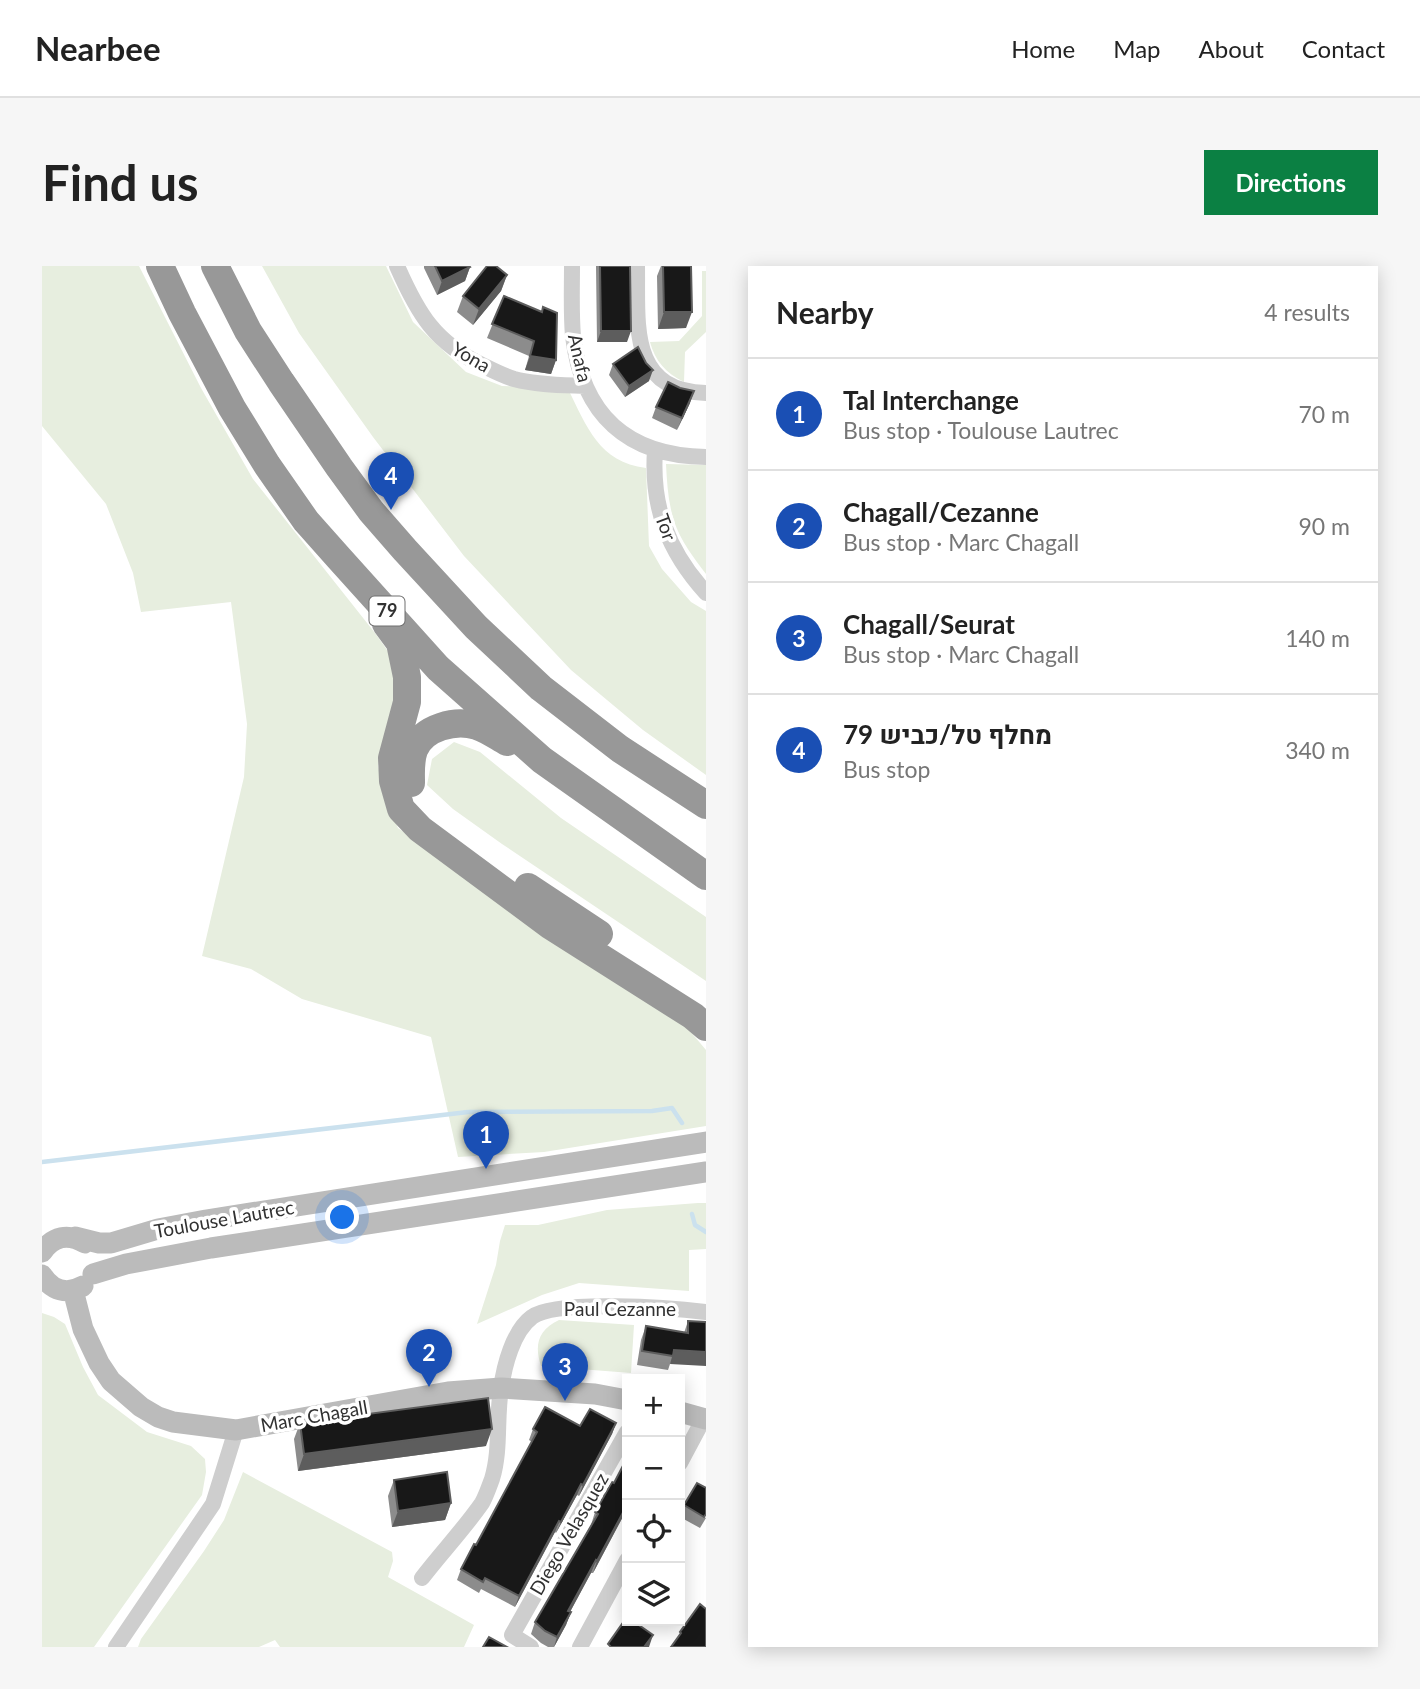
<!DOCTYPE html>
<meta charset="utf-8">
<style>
:root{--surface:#fff;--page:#f6f6f6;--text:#222;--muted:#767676;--line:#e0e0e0;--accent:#0b8043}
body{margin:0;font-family:Lato,Heebo,sans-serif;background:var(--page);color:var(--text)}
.controls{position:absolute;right:21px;bottom:21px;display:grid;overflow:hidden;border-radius:0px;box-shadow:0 4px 18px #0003}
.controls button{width:63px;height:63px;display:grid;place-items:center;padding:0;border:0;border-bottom:2px solid var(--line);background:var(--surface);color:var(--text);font:35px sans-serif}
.you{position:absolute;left:301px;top:952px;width:24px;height:24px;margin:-18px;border:5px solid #fff;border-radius:50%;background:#1a73e8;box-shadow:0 0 0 10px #1a73e833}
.badge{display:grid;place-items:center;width:46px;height:46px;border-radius:50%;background:var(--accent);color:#fff;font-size:23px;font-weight:700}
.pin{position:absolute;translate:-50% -58px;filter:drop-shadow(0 2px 4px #0008)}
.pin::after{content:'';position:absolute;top:37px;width:24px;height:21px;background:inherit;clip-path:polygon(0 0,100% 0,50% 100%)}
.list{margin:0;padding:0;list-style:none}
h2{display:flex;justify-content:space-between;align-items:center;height:91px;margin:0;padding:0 28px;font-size:30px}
h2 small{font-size:23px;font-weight:400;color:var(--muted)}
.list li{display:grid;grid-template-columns:46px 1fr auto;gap:21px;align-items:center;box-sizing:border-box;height:112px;padding:0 28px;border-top:2px solid var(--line)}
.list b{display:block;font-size:26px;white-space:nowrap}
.list p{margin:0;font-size:23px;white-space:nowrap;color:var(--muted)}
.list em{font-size:23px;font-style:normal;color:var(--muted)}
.icon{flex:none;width:38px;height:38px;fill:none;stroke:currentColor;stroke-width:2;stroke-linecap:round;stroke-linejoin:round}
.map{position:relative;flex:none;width:664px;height:1381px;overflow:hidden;border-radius:0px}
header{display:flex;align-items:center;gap:42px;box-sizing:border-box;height:98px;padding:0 35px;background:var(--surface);border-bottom:2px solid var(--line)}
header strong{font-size:33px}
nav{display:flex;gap:38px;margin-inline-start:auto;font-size:24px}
.intro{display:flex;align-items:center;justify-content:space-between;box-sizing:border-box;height:168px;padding:0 42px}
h1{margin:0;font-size:49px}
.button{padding:18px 32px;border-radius:0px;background:var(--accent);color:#fff;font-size:24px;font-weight:700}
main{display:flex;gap:42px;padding:0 42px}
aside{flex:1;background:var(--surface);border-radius:0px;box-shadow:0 4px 18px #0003}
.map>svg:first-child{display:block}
.green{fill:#e7eedf}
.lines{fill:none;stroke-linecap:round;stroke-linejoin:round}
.stream{stroke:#cbe1ee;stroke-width:4.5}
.street{stroke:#cecece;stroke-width:16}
.secondary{stroke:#bbb;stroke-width:21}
.highway{stroke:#989898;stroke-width:28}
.wall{fill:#8c8c8c}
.shaded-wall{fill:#5d5d5d}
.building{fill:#181818;stroke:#5d5d5d;stroke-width:2}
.labels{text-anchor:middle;stroke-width:7;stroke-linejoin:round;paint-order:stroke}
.shield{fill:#fff;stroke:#6f6f6f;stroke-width:2}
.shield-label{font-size:18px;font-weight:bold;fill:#313131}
.street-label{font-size:19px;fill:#313131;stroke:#fff}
</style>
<header>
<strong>Nearbee</strong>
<nav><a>Home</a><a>Map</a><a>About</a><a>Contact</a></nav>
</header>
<div class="intro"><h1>Find us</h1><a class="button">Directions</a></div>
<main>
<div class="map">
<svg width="664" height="1381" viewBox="0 0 664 1381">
<rect width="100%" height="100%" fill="#fff"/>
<path class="green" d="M 0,0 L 97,0 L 159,122 L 211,213 L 333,367 L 353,395 L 355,427 L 342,471 L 336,500 L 344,533 L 356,562 L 637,752 L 664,784 L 664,860 L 502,886 L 416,891 L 389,771 L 260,733 L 209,703 L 160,690 L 202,511 L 205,458 L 189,336 L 99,346 L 91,307 L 64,238 L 0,160 Z
M 220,0 L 344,0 L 371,56 L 424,106 L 460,120 L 526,123 C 545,161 557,196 604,202 L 607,280 L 620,303 L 649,336 L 664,345 L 664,509 L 601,464 L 529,404 L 422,290 L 331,171 L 257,67 Z
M 660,5 L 664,5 L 664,66 L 643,86 L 642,116 C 624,107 613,95 608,76 L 637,75 L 660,50 Z
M 624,198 L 664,199 L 664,308 C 652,292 638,274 632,255 C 626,236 625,217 624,198 Z
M 412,476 L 438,486 L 519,552 L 664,651 L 664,715 L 460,578 L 411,543 L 385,519 L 390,493 Z
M 656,937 L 664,937 L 664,983 L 647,984 L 647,1025 L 537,1017 L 500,1029 L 435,1058 L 454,999 L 458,975 L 463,959 L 496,959 L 565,944 Z
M 0,1047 L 12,1051 L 23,1058 L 41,1101 L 56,1129 L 105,1166 L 149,1180 L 163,1193 L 164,1206 L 160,1229 L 52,1381 L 0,1381 Z
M 517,1054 L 592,1059 L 589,1107 L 499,1100 C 492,1079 496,1064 517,1054 Z
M 201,1206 L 350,1286 L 351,1295 L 346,1311 L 432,1359 L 422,1381 L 238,1381 L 233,1374 L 217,1381 L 96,1381 L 99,1373 L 162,1285 L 182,1254 Z"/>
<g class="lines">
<path class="stream" d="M 0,896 L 426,846 L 610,845 L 630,842 L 640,857
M 650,948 L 653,959 L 664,966"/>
<path class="street" d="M 355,0 C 376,48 393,77 442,100 C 452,105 462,110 472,113 C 495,119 520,119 543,120
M 530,0 C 530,23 529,47 531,70 C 540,149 586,190 664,191
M 595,0 C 596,57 586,125 664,127
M 613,184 C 609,241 626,285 664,327
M 638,1197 L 662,1152
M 380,1312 C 399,1287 422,1263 440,1237 C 444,1230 447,1221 450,1213 C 459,1184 454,1152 459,1123 C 462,1100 471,1065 490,1051 C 513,1033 632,1042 664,1046
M 74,1381 L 171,1238 L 194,1164
M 489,1381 L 470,1369 L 585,1166
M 538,1381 L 585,1294"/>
<path class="secondary" d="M 33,971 L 57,977 L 69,977 L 116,963 L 164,954 L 664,876
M 0,986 C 11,970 26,967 43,977
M 51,1008 L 84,998 L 169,982 L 664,906
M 0,1009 C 10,1025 25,1029 41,1020
M 31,1024 L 41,1063 L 57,1097 L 69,1115 L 99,1141 L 116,1151 L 131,1156 L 194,1164 L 406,1126 L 459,1122 L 553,1128 L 585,1134
M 638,1146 L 664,1153"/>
<path class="highway" d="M 118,0 L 140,47 L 190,142 L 225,199 L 264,255 L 296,291 L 396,402 L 500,494 L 664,610
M 173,0 L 206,65 L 239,116 L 297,201 L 329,245 L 363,284 L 434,361 L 499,422 L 578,483 L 664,539
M 344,358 L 358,377 L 365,411 L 365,436 L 350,492 L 351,515 L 359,543 L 378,563 L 509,660 L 651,750 L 664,761
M 369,517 C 369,505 368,495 372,484 C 381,461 414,453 435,460 C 445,463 456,471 465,476
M 486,621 L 557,668"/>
</g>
<path class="wall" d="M 382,0 L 427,0 L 428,1 L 423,15 L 395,29 L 382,2 Z
M 554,0 L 588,0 L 585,76 L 555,76 Z
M 619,0 L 649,0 L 644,62 L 616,63 L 615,10 Z
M 465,9 L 459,25 L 431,59 L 415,46 L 421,30 Z
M 462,30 L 514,94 L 509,108 L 483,104 L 487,90 L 445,72 Z
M 604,97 L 607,115 L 583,131 L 567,109 L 571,98 Z
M 648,137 L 635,164 L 610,152 L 614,141 Z
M 646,1055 L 664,1056 L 628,1098 L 626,1104 L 595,1099 L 599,1074 L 604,1060 L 642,1067 Z
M 258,1157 L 444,1180 L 256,1205 L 252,1173 Z
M 574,1157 L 570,1168 L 537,1230 L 535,1229 L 514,1267 L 513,1266 L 473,1341 L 439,1323 L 437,1327 L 415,1314 L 419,1303 L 434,1279 L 490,1176 L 487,1174 L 491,1163 Z
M 352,1214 L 409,1237 L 403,1254 L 350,1261 L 346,1230 Z
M 642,1239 L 664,1252 L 658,1262 L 638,1251 Z
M 585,1243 L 551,1307 L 549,1307 L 528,1346 L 529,1346 L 524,1359 L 512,1381 L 506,1381 L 499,1377 L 489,1368 L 493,1356 L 549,1259 L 553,1246 Z"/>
<path class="shaded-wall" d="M 428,1 L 423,15 L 395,29 L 400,15 Z
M 465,9 L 459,25 L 431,59 L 437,43 Z
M 622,46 L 650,46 L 644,62 L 616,63 Z
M 559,65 L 589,65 L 585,76 L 555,76 Z
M 488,90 L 514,94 L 509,108 L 483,104 Z
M 611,104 L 607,115 L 583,131 L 587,120 Z
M 652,125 L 648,137 L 635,164 L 640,152 Z
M 632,1084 L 664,1086 L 664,1100 L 628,1098 Z
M 574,1157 L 570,1168 L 537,1230 L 541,1219 Z
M 450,1163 L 444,1180 L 256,1205 L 262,1188 Z
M 539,1218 L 535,1229 L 514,1267 L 519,1256 Z
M 409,1237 L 403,1254 L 350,1261 L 356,1245 Z
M 585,1239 L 585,1243 L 551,1307 L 555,1295 Z
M 517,1255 L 513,1266 L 473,1341 L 477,1330 Z
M 554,1294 L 549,1307 L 522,1357 L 526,1345 Z
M 529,1346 L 524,1359 L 512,1381 L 515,1371 Z
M 611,1369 L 607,1381 L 602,1381 Z"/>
<path class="building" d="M 393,0 L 427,0 L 428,1 L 400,15 Z
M 445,0 L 454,0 L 465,9 L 437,43 L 421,30 Z
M 558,0 L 588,0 L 589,65 L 559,65 Z
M 621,0 L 649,0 L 650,46 L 622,46 Z
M 462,30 L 500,46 L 501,41 L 515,47 L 514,94 L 488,90 L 492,75 L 450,58 Z
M 596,81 L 604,97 L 611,104 L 587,120 L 571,98 Z
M 626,116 L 638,122 L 652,125 L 640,152 L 614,141 Z
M 646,1055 L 664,1056 L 664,1086 L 632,1084 L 631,1090 L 600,1085 L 604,1060 L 646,1067 Z
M 446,1132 L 450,1163 L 262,1188 L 258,1157 Z
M 503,1141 L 538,1160 L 548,1143 L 574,1157 L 541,1219 L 539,1218 L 519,1256 L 517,1255 L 477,1330 L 443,1312 L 441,1316 L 419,1303 L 432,1278 L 434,1279 L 495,1166 L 491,1163 Z
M 585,1192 L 585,1239 L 555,1295 L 554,1294 L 526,1345 L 529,1346 L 515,1371 L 503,1365 L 493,1356 L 556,1248 L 553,1246 L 570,1216 L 572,1217 Z
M 405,1206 L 409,1237 L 356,1245 L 352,1214 Z
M 655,1217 L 664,1222 L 664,1248 L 662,1251 L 642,1239 Z
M 658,1338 L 664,1343 L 664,1381 L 629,1381 L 639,1367 L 638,1366 Z
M 585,1351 L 585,1355 L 591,1355 L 611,1369 L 602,1381 L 569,1381 L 566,1378 Z
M 447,1371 L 465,1381 L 441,1381 Z"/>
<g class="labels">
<rect class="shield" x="327.5" y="330.5" width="35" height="29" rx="5"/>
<g class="shield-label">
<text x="345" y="351">79</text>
</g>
<g class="street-label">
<text transform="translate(429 91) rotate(30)" y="7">Yona</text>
<text transform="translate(538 92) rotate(77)" y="7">Anafa</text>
<text transform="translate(624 261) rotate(70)" y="7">Tor</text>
<text transform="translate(182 953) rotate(-10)" y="7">Toulouse Lautrec</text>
<text x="578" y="1050">Paul Cezanne</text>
<text transform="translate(272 1150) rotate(-10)" y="7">Marc Chagall</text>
<text transform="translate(527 1268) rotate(-60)" y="7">Diego Velasquez</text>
</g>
</g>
</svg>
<div class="controls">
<button>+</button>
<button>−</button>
<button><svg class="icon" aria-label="locate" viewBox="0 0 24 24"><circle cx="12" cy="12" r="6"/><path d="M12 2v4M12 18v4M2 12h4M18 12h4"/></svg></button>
<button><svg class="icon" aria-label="layers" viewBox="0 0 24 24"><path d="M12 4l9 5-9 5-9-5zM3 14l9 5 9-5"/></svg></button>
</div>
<div class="you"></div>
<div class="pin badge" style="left:444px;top:903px;background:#1a4fb4">1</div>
<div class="pin badge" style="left:387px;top:1121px;background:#1a4fb4">2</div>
<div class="pin badge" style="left:523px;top:1135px;background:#1a4fb4">3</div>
<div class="pin badge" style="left:349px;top:244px;background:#1a4fb4">4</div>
</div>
<aside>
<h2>Nearby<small>4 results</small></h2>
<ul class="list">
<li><span class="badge" style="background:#1a4fb4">1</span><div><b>Tal Interchange</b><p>Bus stop · Toulouse Lautrec</p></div><em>70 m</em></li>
<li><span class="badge" style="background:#1a4fb4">2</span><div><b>Chagall/Cezanne</b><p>Bus stop · Marc Chagall</p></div><em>90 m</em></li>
<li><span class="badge" style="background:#1a4fb4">3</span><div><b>Chagall/Seurat</b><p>Bus stop · Marc Chagall</p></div><em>140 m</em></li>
<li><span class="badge" style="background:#1a4fb4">4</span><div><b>מחלף טל/כביש 79</b><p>Bus stop</p></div><em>340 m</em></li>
</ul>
</aside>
</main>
